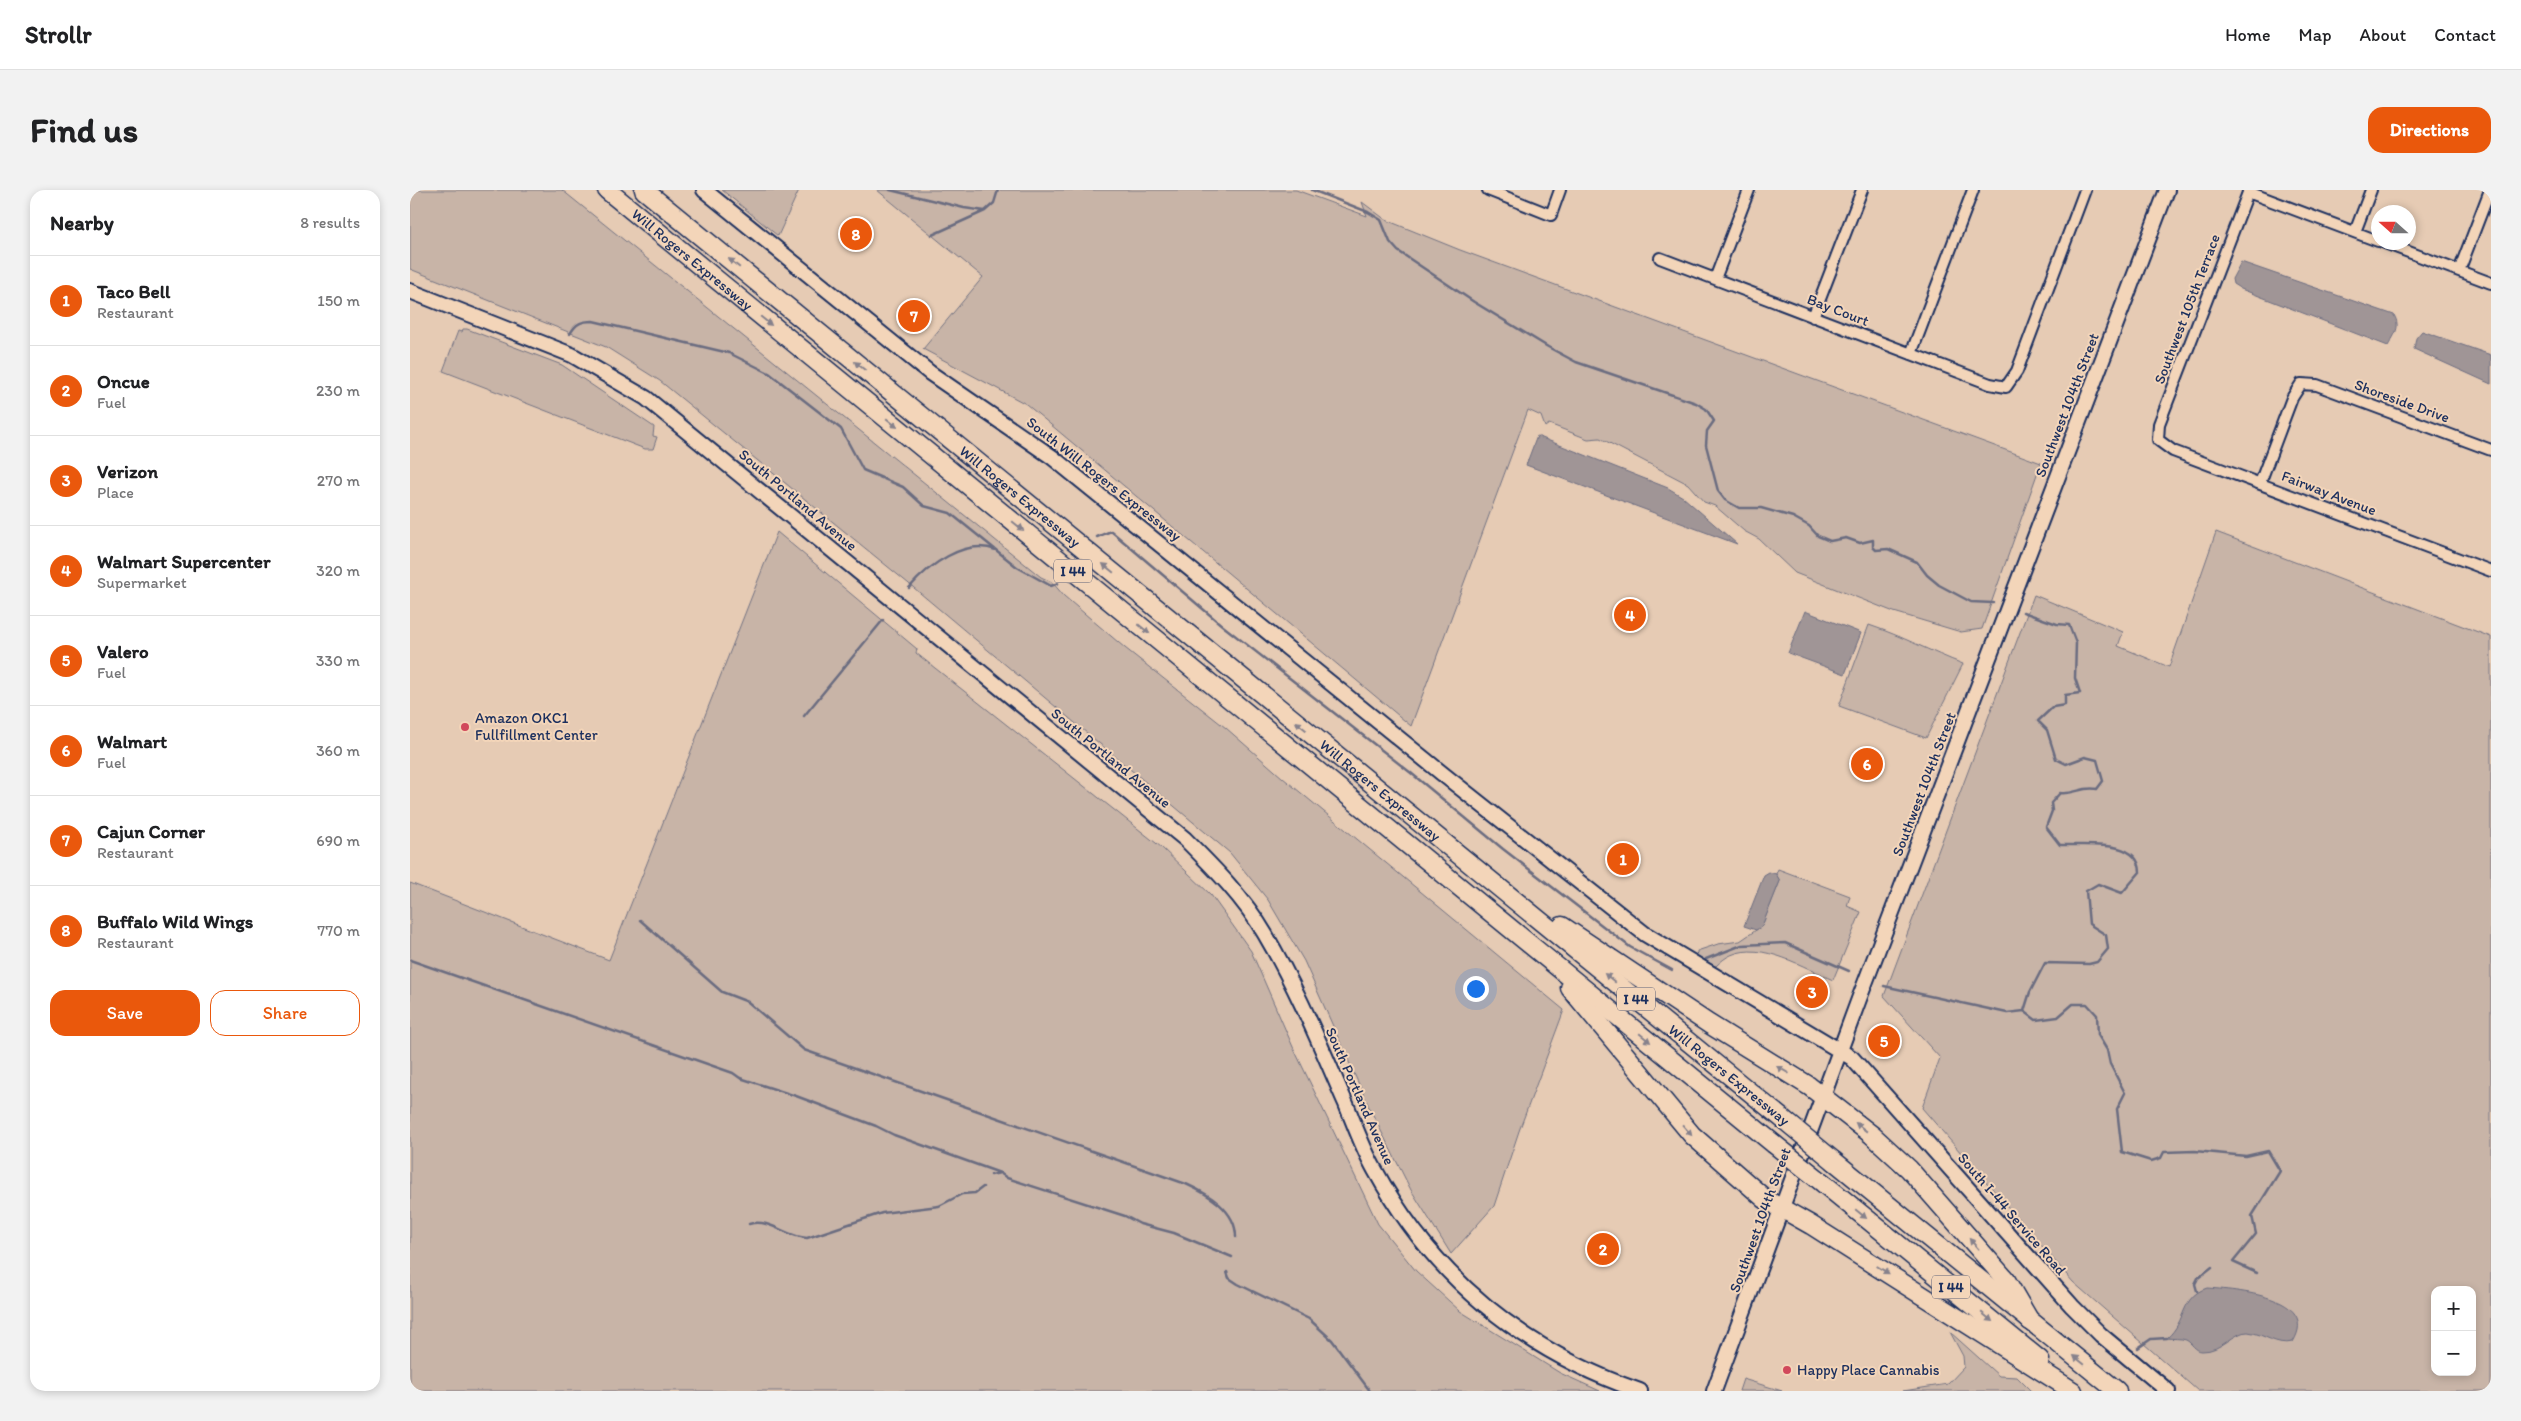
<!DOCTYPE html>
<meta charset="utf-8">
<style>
:root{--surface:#fff;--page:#f2f2f2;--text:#202124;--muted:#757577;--line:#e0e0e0;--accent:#ea580c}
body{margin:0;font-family:Itim,sans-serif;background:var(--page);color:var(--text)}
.controls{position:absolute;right:15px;bottom:15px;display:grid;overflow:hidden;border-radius:10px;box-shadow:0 2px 8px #0003}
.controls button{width:45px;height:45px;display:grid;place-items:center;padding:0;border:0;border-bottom:1px solid var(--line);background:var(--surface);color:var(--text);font:25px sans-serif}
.compass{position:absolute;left:1961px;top:15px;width:45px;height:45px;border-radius:50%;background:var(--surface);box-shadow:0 2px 8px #0003;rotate:291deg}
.you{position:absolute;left:1065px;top:798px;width:18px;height:18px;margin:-12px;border:4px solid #fff;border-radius:50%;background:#1a73e8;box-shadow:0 0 0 8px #1a73e833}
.badge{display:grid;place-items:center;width:32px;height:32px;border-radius:50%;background:var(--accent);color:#fff;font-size:16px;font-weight:700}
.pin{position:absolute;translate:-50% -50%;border:2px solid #fff;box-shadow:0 1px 5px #0006}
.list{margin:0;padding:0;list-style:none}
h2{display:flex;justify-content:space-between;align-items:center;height:65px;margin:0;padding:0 20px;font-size:21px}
h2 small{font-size:16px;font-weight:400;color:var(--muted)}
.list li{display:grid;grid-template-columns:32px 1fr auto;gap:15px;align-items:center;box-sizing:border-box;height:90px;padding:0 20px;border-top:1px solid var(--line)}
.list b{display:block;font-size:19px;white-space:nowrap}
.list p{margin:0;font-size:16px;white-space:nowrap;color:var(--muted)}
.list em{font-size:16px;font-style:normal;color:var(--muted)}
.actions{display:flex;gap:10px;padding:15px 20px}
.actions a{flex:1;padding:11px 0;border:1px solid var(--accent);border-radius:15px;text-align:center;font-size:18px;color:var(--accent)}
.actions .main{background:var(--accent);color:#fff}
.map{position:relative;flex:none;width:2081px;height:1201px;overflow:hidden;border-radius:15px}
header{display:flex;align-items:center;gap:30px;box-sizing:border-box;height:70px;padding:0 25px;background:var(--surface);border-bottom:1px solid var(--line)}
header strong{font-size:24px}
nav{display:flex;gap:28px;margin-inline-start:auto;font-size:18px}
.intro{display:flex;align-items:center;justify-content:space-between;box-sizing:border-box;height:120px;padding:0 30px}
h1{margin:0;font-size:35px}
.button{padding:12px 22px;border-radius:15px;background:var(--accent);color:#fff;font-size:18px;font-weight:700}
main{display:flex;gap:30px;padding:0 30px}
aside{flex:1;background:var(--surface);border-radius:15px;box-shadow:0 2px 8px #0003}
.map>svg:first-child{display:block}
.green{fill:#c8b4a7;stroke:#727282;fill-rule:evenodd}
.water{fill:#a09596;stroke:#6b6c80}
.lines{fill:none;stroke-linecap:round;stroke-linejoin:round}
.stream{stroke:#6b6c80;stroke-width:2.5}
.minor-casing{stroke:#1b2f5e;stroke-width:14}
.secondary-casing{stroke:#1b2f5e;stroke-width:18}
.motorway-casing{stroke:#1b2f5e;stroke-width:21}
.minor{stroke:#f3d5b9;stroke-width:10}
.secondary{stroke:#f3d5b9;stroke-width:14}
.motorway{stroke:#f3d5b9;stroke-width:18}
.motorway-bridge-casing{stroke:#1b2f5e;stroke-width:21;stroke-linecap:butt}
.motorway-bridge{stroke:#f3d5b9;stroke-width:18}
.oneway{fill:#87828c}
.poi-dot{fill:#d1495b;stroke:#f3d5b9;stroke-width:2}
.labels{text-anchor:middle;stroke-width:4;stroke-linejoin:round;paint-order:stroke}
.shield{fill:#f3d5b9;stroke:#5c6179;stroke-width:1}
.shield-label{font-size:14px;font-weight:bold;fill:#1b2f5e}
.street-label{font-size:15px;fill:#1b2f5e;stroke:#f3d5b9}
.poi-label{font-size:15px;fill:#1b2f5e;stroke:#f3d5b9;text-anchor:start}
</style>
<header>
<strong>Strollr</strong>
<nav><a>Home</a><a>Map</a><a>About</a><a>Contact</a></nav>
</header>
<div class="intro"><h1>Find us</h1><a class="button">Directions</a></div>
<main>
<aside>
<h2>Nearby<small>8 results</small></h2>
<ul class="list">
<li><span class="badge">1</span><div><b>Taco Bell</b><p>Restaurant</p></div><em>150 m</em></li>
<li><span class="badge">2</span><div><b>Oncue</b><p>Fuel</p></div><em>230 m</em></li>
<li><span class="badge">3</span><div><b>Verizon</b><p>Place</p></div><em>270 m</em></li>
<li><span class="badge">4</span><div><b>Walmart Supercenter</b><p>Supermarket</p></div><em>320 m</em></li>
<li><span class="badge">5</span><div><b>Valero</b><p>Fuel</p></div><em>330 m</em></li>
<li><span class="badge">6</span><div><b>Walmart</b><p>Fuel</p></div><em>360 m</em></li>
<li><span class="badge">7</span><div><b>Cajun Corner</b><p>Restaurant</p></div><em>690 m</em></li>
<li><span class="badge">8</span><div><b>Buffalo Wild Wings</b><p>Restaurant</p></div><em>770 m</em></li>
</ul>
<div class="actions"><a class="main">Save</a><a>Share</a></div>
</aside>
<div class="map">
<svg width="2081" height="1201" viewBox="0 0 2081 1201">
<rect width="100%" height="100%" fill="#e6cbb4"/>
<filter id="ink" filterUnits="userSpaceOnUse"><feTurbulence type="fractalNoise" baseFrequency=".02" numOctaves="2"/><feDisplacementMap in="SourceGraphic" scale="10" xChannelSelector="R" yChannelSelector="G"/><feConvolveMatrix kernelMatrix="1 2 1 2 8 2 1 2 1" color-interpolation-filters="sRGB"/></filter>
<g filter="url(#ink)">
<path class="green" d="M 0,0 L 152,0 L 631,387 L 642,392 L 654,406 L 715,458 L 816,538 L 873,588 L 1154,820 L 1109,941 L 1084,1016 L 1041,1064 L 1001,1000 L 959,917 L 894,771 L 858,710 L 820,663 L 504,398 L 250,191 L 196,157 L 0,79 Z
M 312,0 L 389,0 L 368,46 Z
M 467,0 L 886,0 L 957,26 L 952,12 L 976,30 L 1050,60 L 1631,273 L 1572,439 L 1551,442 L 1484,422 L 1385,383 L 1349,349 L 1334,341 L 1305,316 L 1294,312 L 1278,294 L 1190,248 L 1178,249 L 1139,234 L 1135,237 L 1131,226 L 1118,220 L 1001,536 L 616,214 L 513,159 L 573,87 Z
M 53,139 L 57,139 L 152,175 L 244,237 L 243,246 L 247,247 L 243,259 L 235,259 L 33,181 L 48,141 L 52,142 Z
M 367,342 L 507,459 L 506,463 L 751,657 L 801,705 L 841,761 L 883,857 L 968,1034 L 1006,1081 L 1050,1121 L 1150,1183 L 1190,1201 L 0,1201 L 0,693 L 199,770 Z
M 1806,342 L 2081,447 L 2081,1201 L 1788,1201 L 1663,1092 L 1512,918 L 1530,868 L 1474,806 L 1624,405 L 1713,442 L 1708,456 L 1759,477 ZM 2025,1100 L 2062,1100 L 2062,1182 L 2025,1182 Z
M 1459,435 C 1492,446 1521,462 1553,474 L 1516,548 L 1429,516 Z
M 1368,679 L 1440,706 L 1437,716 L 1451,722 L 1423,790 C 1395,778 1352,751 1321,765 C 1316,767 1310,772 1306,776 L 1287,769 L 1287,761 L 1308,754 L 1330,751 L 1352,736 L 1370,691 L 1366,684 Z
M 1540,1142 L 1589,1186 L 1607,1187 L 1621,1201 L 1493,1201 L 1538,1194 L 1554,1177 L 1553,1166 Z
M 1333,1189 L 1372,1201 L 1329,1201 Z"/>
<path class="water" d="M 1831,72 L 1984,125 C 1991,137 1985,144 1978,156 L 1831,99 L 1823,94 L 1822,89 Z
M 2012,141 L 2081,165 L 2081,194 L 2004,159 L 2006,148 Z
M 1127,246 L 1258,298 L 1273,307 L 1327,354 L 1116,275 Z
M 1395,421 L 1451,443 L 1435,484 L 1378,463 Z
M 1359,682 L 1366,684 L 1370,691 L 1352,736 L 1346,740 L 1334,736 L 1354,685 Z
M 1797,1098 C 1824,1100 1911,1106 1883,1152 C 1866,1156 1855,1144 1838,1142 C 1825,1141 1811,1162 1792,1161 C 1785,1161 1782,1153 1776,1150 C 1771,1148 1762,1149 1757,1148 C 1777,1131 1770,1107 1797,1098 Z"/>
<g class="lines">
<path class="stream" d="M 480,0 L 554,18 L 575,21 L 584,13 L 588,0
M 902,0 L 958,22 L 971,30 L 980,52 L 988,61 L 1064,112 L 1138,157 L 1166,172 L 1286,213 L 1296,219 L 1304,231 L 1297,241 L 1296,255 L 1308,301 L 1315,310 L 1329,318 L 1351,318 L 1383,327 L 1399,336 L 1408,346 L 1420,351 L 1436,348 L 1450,353 L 1463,350 L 1463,357 L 1466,360 L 1478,359 L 1507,372 L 1517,385 L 1529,395 L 1561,412 L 1583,413
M 522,45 L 575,21
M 160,144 C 166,133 172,131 183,131 L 319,163 L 359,183 L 431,239 L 453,280 L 493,297 L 514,316 L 540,323 L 607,377 L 641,396 L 648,393
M 687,347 L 701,341 L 813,436 L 1001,583 L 1093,659 L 1220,757 L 1262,780
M 499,398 C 518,376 554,348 586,360
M 1613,422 L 1647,434 L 1659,435 L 1666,453 L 1665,488 L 1670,503 L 1655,505 L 1655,515 L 1643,517 L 1628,531 L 1637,540 L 1646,569 L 1656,574 L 1675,567 L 1687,570 L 1693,591 L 1687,599 C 1672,596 1664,605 1650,603 L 1641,613 L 1642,621 L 1636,637 L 1650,655 C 1675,656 1729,648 1730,682 L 1712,703 L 1688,694 L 1676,701 L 1679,734 L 1696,745 L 1698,759 L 1687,772 L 1679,774 L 1635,773 L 1620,802 L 1614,821
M 394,526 L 473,430
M 230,730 L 312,802 L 338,812 L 394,860 L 776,994 C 798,1004 826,1020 826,1047
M 1296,769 L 1332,755 L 1375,753 L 1439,781
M 0,770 L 323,883 L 330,888 L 386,906 L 466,936 L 484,945 L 590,983
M 1474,796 L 1597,823 L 1614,821 L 1626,830 L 1648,827 L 1663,814 L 1677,814 L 1687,825 L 1688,845 L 1697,860 L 1700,874 L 1715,903 L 1707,919 L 1712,962 L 1741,971 L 1751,968 L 1754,962 L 1785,961 L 1836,966 L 1858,961 L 1870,981 L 1842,1026 L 1846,1044 L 1823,1072 L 1847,1083
M 581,985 L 590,983 L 597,988 L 715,1026 L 730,1034 L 764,1043 L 822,1067
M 339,1034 C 361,1028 375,1047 397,1048 L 472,1023 L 529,1016 L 552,1004 L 565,1003 L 573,997
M 817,1082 L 819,1088 L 828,1094 L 899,1129 L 922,1150 L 960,1201
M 1787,1101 L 1785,1094 L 1788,1088 L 1802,1077
M 1728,1158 L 1741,1149 L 1757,1148"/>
<defs>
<path id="minor" d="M 1078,0 L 1141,25 L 1150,0
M 1839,0 L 1749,234 L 1748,250 L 1763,261 L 2081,381
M 1838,2 L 1968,51
M 1945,42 L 1961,0
M 1972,52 L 2081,93
M 1250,68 L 1580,194 L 1596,197 L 1607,181 L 1675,0
M 2049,81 L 2080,0
M 1305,89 L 1339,0
M 1403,127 L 1452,0
M 1501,164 L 1563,0
M 1850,293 L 1882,208 L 1891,194 L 1907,195 L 2081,260"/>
<path id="secondary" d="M 294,0 L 520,183 L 642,267 L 1034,585 L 1235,744 L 1442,868 L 1662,1116 L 1691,1145 L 1758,1201
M 0,101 L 162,165 L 236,208 L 775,649 C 804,678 834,708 855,744 C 887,798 911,857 936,914 C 945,936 953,959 965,980 C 1024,1088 1114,1161 1230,1201
M 1304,1201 L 1449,809 L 1757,0"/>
<g id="motorway">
<path id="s1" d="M 197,0 L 1364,954"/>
<path id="s2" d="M 234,0 L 1373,929"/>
<path d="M 1152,736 L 1299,834 L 1399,896 L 1462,945 L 1499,979 L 1596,1090 L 1620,1131"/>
<path d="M 1160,798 L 1282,945 L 1355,1009 L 1401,1035 L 1663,1201"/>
<path d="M 1424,971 L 1707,1201"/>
<path d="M 1413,993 L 1630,1170"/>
</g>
</defs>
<use href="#minor" class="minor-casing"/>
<use href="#secondary" class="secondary-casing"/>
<use href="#motorway" class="motorway-casing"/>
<use href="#minor" class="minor"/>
<use href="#secondary" class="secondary"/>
<use href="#motorway" class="motorway"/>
<defs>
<path id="motorway-bridge" d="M 1373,929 L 1424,971
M 1364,954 L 1413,993"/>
</defs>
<use href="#motorway-bridge" class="motorway-bridge-casing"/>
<use href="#motorway-bridge" class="motorway-bridge"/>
</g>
<defs><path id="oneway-solid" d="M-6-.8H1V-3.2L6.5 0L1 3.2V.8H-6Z" transform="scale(1.25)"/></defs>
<g class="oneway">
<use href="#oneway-solid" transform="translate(324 73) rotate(-141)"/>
<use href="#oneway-solid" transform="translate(356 131) rotate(39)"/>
<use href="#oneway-solid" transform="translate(450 176) rotate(-141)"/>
<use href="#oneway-solid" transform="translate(482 233) rotate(39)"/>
<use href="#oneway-solid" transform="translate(608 336) rotate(39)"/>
<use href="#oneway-solid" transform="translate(698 378) rotate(-141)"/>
<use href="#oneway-solid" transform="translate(734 439) rotate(39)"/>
<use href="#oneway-solid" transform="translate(891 536) rotate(-141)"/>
<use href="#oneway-solid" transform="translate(1200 788) rotate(-141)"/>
<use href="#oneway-solid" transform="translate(1235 848) rotate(39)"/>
<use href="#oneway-solid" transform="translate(1373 880) rotate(-150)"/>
<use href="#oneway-solid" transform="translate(1451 937) rotate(-142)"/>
<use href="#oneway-solid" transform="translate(1277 940) rotate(49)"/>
<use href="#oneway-solid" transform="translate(1451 1024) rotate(39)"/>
<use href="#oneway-solid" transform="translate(1564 1054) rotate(-131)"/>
<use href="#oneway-solid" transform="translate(1473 1080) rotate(32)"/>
<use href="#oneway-solid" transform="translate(1577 1127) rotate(39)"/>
<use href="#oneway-solid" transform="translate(1669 1170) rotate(-141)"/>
</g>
</g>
<g class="poi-dot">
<circle cx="55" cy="537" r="5"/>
<circle cx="1377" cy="1180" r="5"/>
</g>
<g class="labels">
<g class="shield">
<rect x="644" y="369.5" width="38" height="23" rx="4"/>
<rect x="1207" y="797.5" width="38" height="23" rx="4"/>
<rect x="1522" y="1085.5" width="38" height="23" rx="4"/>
</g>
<g class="shield-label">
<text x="663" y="386">I 44</text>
<text x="1226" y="814">I 44</text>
<text x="1541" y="1102">I 44</text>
</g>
<g class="street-label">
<text dy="5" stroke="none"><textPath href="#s1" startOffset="110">Will Rogers Expressway</textPath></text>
<text transform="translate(1777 119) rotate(-69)" y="5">Southwest 105th Terrace</text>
<text transform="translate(1428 120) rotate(21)" y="5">Bay Court</text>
<text transform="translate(1992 211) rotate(20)" y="5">Shoreside Drive</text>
<text transform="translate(1657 215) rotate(-69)" y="5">Southwest 104th Street</text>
<text transform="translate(694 289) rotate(38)" y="5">South Will Rogers Expressway</text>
<text transform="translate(1919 303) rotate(21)" y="5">Fairway Avenue</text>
<text dy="5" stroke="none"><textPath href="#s2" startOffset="485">Will Rogers Expressway</textPath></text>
<text transform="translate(388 310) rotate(40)" y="5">South Portland Avenue</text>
<text transform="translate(701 568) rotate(39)" y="5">South Portland Avenue</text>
<text transform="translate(1514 594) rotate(-69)" y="5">Southwest 104th Street</text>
<text dy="5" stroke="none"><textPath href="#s2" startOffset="950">Will Rogers Expressway</textPath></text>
<text transform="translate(1319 885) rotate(39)" y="5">Will Rogers Expressway</text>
<text transform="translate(950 906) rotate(66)" y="5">South Portland Avenue</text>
<text transform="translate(1602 1024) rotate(49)" y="5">South I-44 Service Road</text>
<text transform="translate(1350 1030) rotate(-70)" y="5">Southwest 104th Street</text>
</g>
<g class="poi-label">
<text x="65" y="533">Amazon OKC1<tspan x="65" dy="17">Fullfillment Center</tspan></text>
<text x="1387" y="1185">Happy Place Cannabis</text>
</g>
</g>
</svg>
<div class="controls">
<button>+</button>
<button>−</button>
</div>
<svg class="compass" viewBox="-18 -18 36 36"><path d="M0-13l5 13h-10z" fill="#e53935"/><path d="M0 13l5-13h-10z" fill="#757577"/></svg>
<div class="you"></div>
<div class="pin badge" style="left:1213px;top:669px">1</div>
<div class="pin badge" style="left:1193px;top:1059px">2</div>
<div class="pin badge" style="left:1402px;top:802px">3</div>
<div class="pin badge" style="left:1220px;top:425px">4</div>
<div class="pin badge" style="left:1474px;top:851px">5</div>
<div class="pin badge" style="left:1457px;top:574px">6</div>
<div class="pin badge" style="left:504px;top:126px">7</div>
<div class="pin badge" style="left:446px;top:44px">8</div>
</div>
</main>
